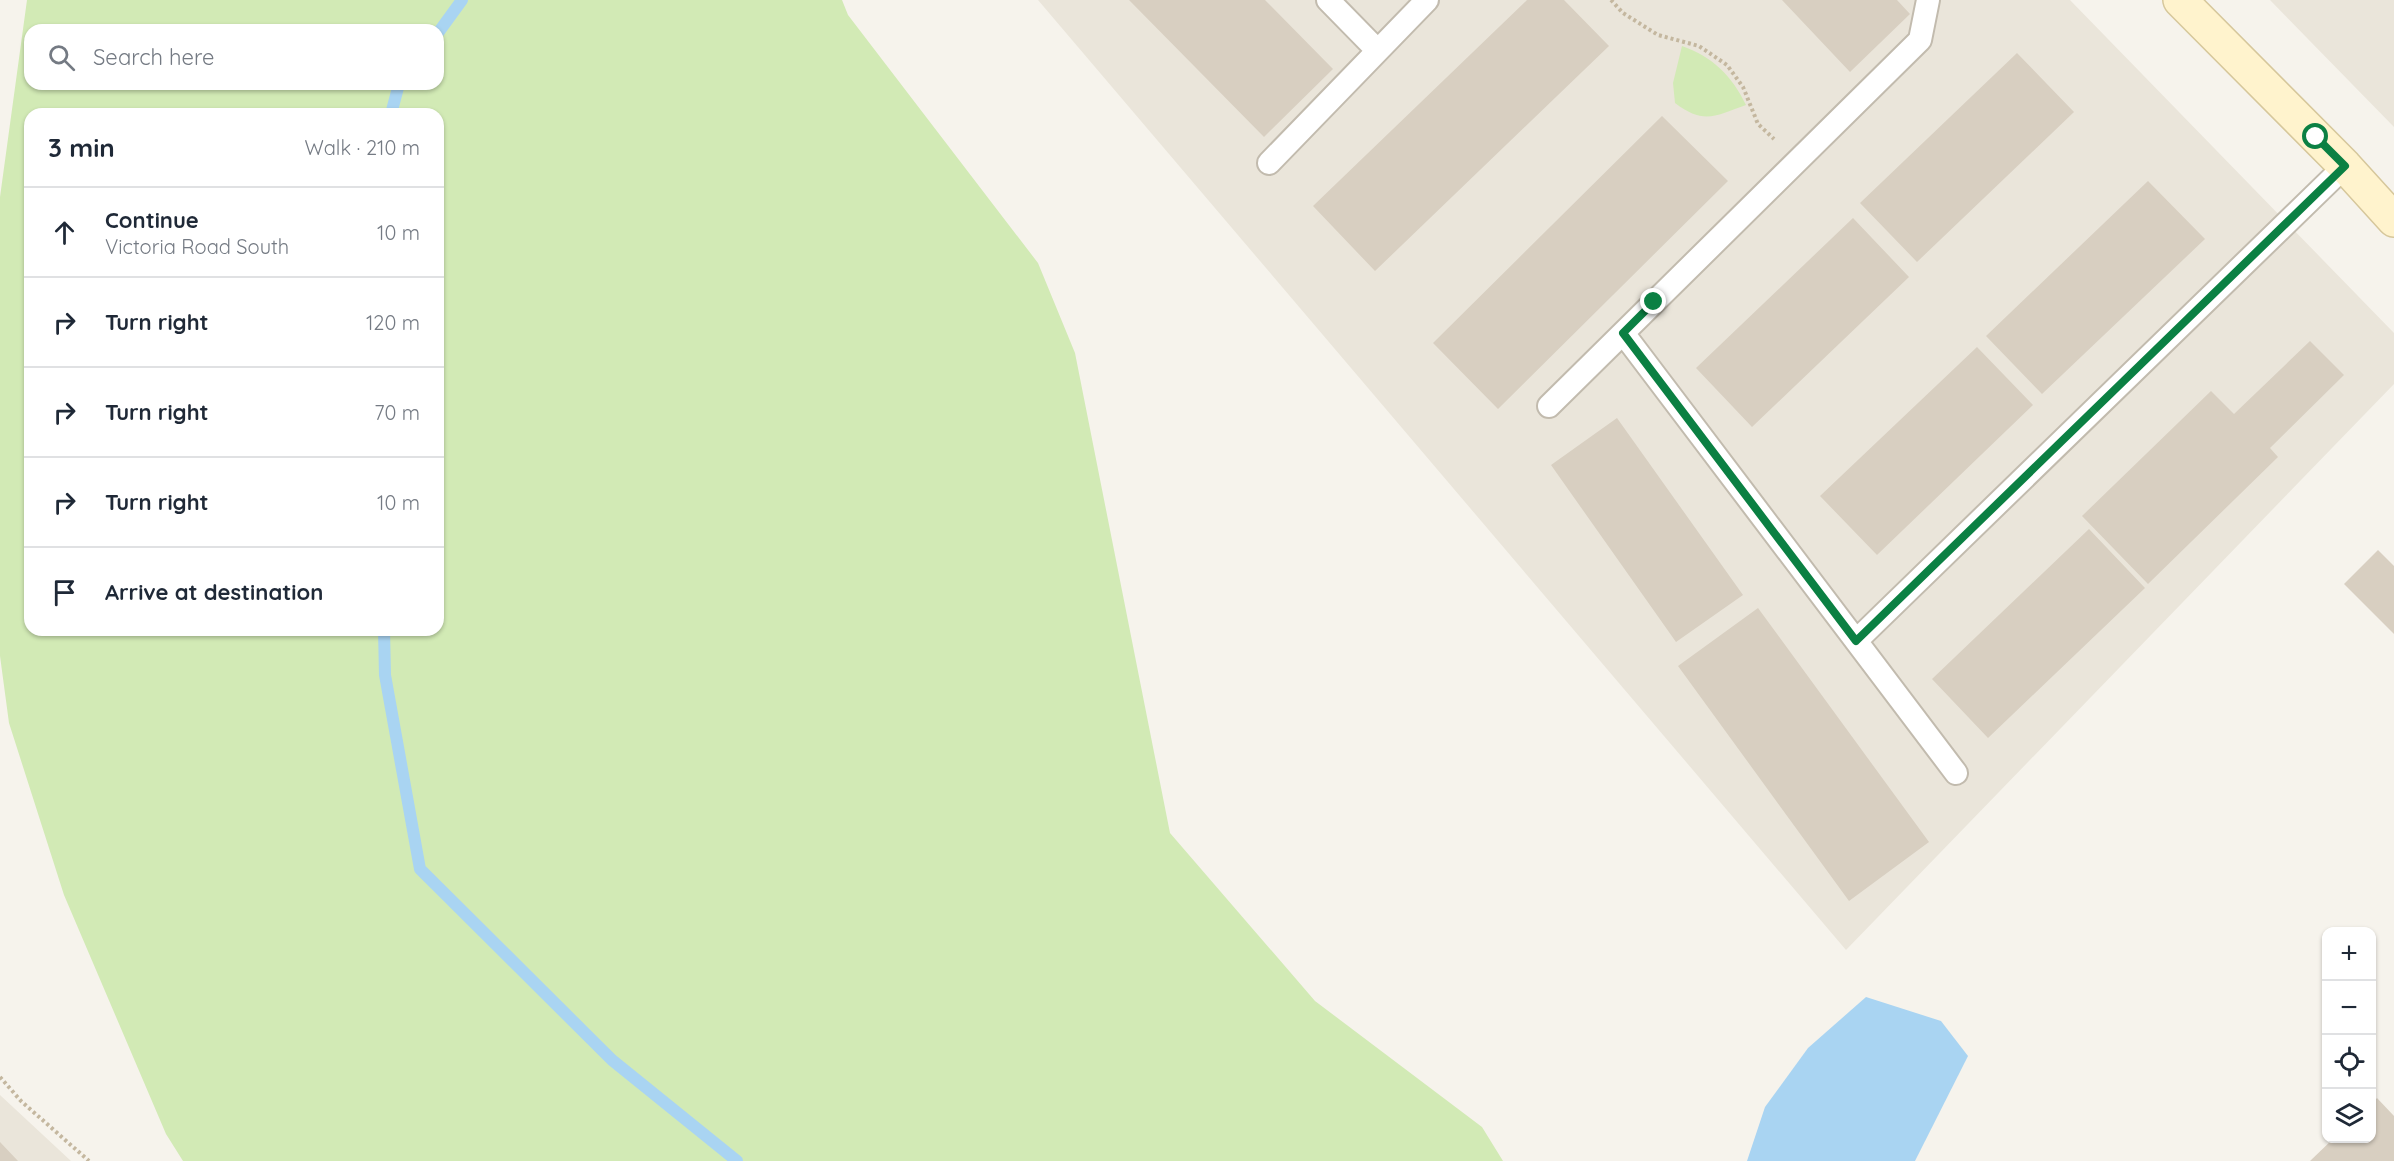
<!DOCTYPE html>
<meta charset="utf-8">
<style>
:root{--surface:#fff;--page:#f6f6f7;--text:#1f2937;--muted:#747a83;--line:#e0e1e3}
body{margin:0;font-family:Quicksand,sans-serif;background:var(--page);color:var(--text)}
.controls{position:absolute;right:18px;bottom:18px;display:grid;overflow:hidden;border-radius:12px;box-shadow:0 2px 4px #0004}
.controls button{width:54px;height:54px;display:grid;place-items:center;padding:0;border:0;border-bottom:2px solid var(--line);background:var(--surface);color:var(--text);font:30px sans-serif}
.stop{position:absolute;width:18px;height:18px;margin:-14px;border:4px solid #0b8043;border-radius:50%;background:#fff}
.stop.end{background:#0b8043;border-color:#fff;box-shadow:0 2px 6px #0008}
.list{margin:0;padding:0;list-style:none}
h2{display:flex;justify-content:space-between;align-items:center;height:78px;margin:0;padding:0 24px;font-size:26px}
h2 small{font-size:20px;font-weight:400;color:var(--muted)}
.list li{display:grid;grid-template-columns:39px 1fr auto;gap:18px;align-items:center;box-sizing:border-box;height:90px;padding:0 24px;border-top:2px solid var(--line)}
.list b{display:block;font-size:22px;white-space:nowrap}
.list p{margin:0;font-size:20px;white-space:nowrap;color:var(--muted)}
.list em{font-size:20px;font-style:normal;color:var(--muted)}
.icon{flex:none;width:33px;height:33px;fill:none;stroke:currentColor;stroke-width:2;stroke-linecap:round;stroke-linejoin:round}
.map{position:relative;flex:none;width:2394px;height:1161px;overflow:hidden}
.search{position:absolute;background:var(--surface);box-shadow:0 2px 4px #0004;left:24px;top:24px;width:420px;height:66px;display:flex;align-items:center;gap:15px;box-sizing:border-box;padding:0 21px;border-radius:18px;color:var(--muted);font-size:22px}
.panel{position:absolute;background:var(--surface);box-shadow:0 2px 4px #0004;left:24px;top:108px;width:420px;height:528px;border-radius:18px}
.map>svg:first-child{display:block}
.residential{fill:#eae5da}
.green{fill:#d2eab5;fill-rule:evenodd}
.water{fill:#a9d4f2}
.lines{fill:none;stroke-linecap:round;stroke-linejoin:round}
.stream{stroke:#a9d4f2;stroke-width:12}
.building{fill:#d8cfc1}
.service-casing{stroke:#c2bbae;stroke-width:26}
.secondary-casing{stroke:#d6c79b;stroke-width:36}
.path{stroke:#c4b79f;stroke-width:4;stroke-dasharray:3 3;stroke-linecap:butt}
.service{stroke:#fff;stroke-width:22}
.secondary{stroke:#fff3cd;stroke-width:33}
.route{stroke:#0b8043;stroke-width:8}
</style>
<div class="map">
<svg width="2394" height="1161" viewBox="0 0 2394 1161">
<rect width="100%" height="100%" fill="#f6f3ec"/>
<path class="residential" d="M 1038,0 L 2070,0 L 2394,333 L 2394,384 L 1846,950 Z
M 2270,0 L 2394,0 L 2394,127 Z
M 0,1095 L 71,1161 L 0,1161 Z"/>
<path class="green" d="M 27,0 L 842,0 L 848,15 L 1038,263 L 1075,353 L 1170,833 L 1315,1001 L 1482,1127 L 1503,1161 L 183,1161 L 166,1134 L 64,895 L 9,723 L 0,656 L 0,197 ZM 30,30 L 438,30 L 438,84 L 30,84 ZM 30,114 L 438,114 L 438,630 L 30,630 Z
M 1682,46 C 1713,57 1732,76 1746,105 C 1715,116 1704,125 1675,103 L 1673,83 Z"/>
<path class="water" d="M 1866,997 L 1941,1021 L 1968,1056 L 1915,1161 L 1747,1161 L 1765,1107 L 1808,1048 Z"/>
<g class="lines">
<path class="stream" d="M 438,33 L 462,0
M 391,114 L 399,84
M 384,630 L 385,675 L 420,869 L 612,1060 L 737,1161"/>
</g>
<path class="building" d="M 1129,0 L 1265,0 L 1333,69 L 1264,137 Z
M 1527,0 L 1564,0 L 1609,46 L 1375,271 L 1313,206 Z
M 1782,0 L 1897,0 L 1910,14 L 1850,72 Z
M 2017,53 L 2074,112 L 1917,262 L 1860,203 Z
M 1662,116 L 1728,181 L 1498,409 L 1433,343 Z
M 2148,181 L 2205,239 L 2042,394 L 1986,336 Z
M 1853,218 L 1909,277 L 1752,427 L 1696,368 Z
M 2310,341 L 2344,375 L 2270,448 L 2278,457 L 2148,584 L 2082,516 L 2211,391 L 2234,414 Z
M 1977,347 L 2033,405 L 1877,555 L 1820,496 Z
M 1617,418 L 1743,595 L 1676,642 L 1551,465 Z
M 2089,529 L 2145,588 L 1988,738 L 1932,679 Z
M 2378,550 L 2394,566 L 2394,634 L 2344,584 Z
M 1758,608 L 1929,842 L 1849,901 L 1678,666 Z
M 2377,1098 L 2394,1116 L 2394,1161 L 2310,1161 L 2334,1138 L 2372,1138 L 2372,1104 Z
M 0,1142 L 18,1161 L 0,1161 Z"/>
<g class="lines">
<defs>
<path id="service" d="M 1328,0 L 1377,50
M 1269,163 L 1427,0
M 1623,333 L 1956,773
M 1549,406 L 1920,40 L 1928,0
M 1856,641 L 2345,166"/>
<path id="secondary" d="M 2180,0 L 2345,166 L 2394,220"/>
</defs>
<use href="#service" class="service-casing"/>
<use href="#secondary" class="secondary-casing"/>
<path class="path" d="M 1611,0 L 1623,13 L 1658,35 L 1699,46 L 1727,65 L 1743,87 L 1758,124 L 1774,139
M 0,1077 L 21,1101 L 89,1161"/>
<use href="#service" class="service"/>
<use href="#secondary" class="secondary"/>
</g>
<g class="lines">
<path class="route" d="M 1654,302 L 1623,333 L 1856,641 L 2345,166 L 2316,137"/>
</g>
</svg>
<div class="controls">
<button>+</button>
<button>−</button>
<button><svg class="icon" aria-label="locate" viewBox="0 0 24 24"><circle cx="12" cy="12" r="6"/><path d="M12 2v4M12 18v4M2 12h4M18 12h4"/></svg></button>
<button><svg class="icon" aria-label="layers" viewBox="0 0 24 24"><path d="M12 4l9 5-9 5-9-5zM3 14l9 5 9-5"/></svg></button>
</div>
<div class="stop" style="left:2316px;top:137px"></div>
<div class="stop end" style="left:1654px;top:302px"></div>
<div class="search"><svg class="icon" aria-label="search" viewBox="0 0 24 24"><circle cx="10" cy="10" r="6"/><path d="M15 15l6 6"/></svg>Search here</div>
<section class="panel">
<h2>3 min<small>Walk · 210 m</small></h2>
<ul class="list">
<li><svg class="icon" aria-label="ahead" viewBox="0 0 24 24"><path d="M12 20V5M6 11l6-6 6 6"/></svg><div><b>Continue</b><p>Victoria Road South</p></div><em>10 m</em></li>
<li><svg class="icon" aria-label="right" viewBox="0 0 24 24"><path d="M7 20v-9h11M14 6l5 5-5 5"/></svg><div><b>Turn right</b></div><em>120 m</em></li>
<li><svg class="icon" aria-label="right" viewBox="0 0 24 24"><path d="M7 20v-9h11M14 6l5 5-5 5"/></svg><div><b>Turn right</b></div><em>70 m</em></li>
<li><svg class="icon" aria-label="right" viewBox="0 0 24 24"><path d="M7 20v-9h11M14 6l5 5-5 5"/></svg><div><b>Turn right</b></div><em>10 m</em></li>
<li><svg class="icon" aria-label="arrive" viewBox="0 0 24 24"><path d="M6 21V4h12l-3 4 3 4H6"/></svg><div><b>Arrive at destination</b></div></li>
</ul>
</section>
</div>
